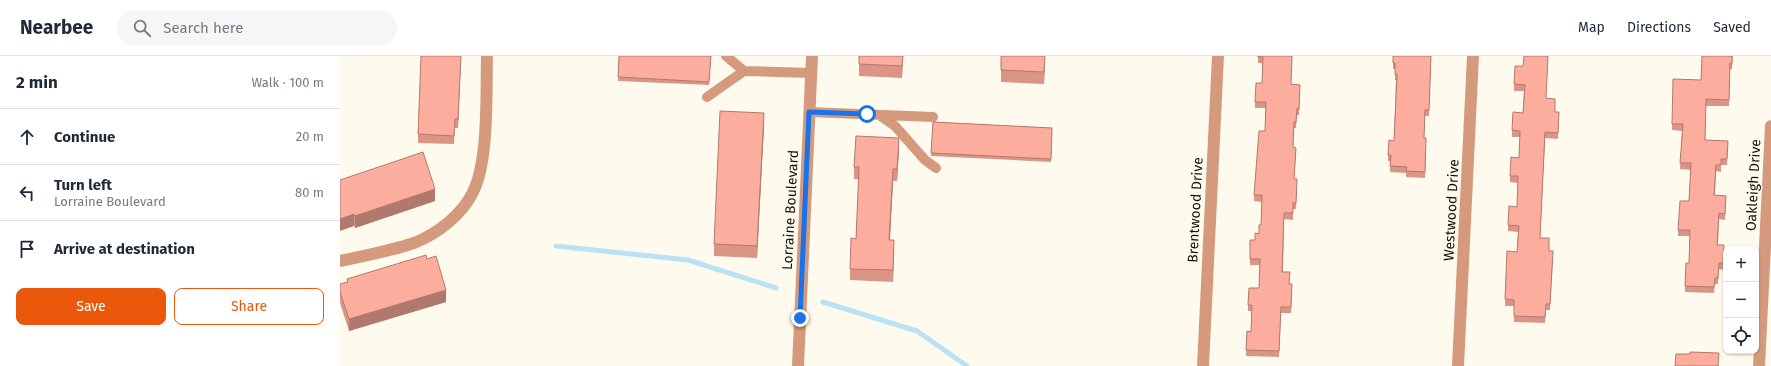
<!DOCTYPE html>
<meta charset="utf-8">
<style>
:root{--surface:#fff;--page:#f6f6f7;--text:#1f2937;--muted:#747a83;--line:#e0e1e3;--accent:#ea580c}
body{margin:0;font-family:"Fira Sans",sans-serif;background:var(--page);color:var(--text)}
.controls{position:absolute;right:12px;bottom:12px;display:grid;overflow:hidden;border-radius:8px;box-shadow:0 1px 3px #0004}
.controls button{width:36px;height:36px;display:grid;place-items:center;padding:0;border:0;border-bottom:1px solid var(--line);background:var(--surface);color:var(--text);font:20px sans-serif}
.stop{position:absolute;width:12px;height:12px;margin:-9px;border:3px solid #1a73e8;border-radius:50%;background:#fff}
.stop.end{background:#1a73e8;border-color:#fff;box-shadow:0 1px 4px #0008}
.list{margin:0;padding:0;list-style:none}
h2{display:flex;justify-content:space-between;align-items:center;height:52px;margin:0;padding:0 16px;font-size:17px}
h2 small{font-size:13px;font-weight:400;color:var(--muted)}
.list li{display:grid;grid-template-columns:26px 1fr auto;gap:12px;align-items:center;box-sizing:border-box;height:56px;padding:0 16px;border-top:1px solid var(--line)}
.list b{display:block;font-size:15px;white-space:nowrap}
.list p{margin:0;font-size:13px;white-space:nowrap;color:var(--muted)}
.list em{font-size:13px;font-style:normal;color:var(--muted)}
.actions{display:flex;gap:8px;padding:12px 16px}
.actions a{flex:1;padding:9px 0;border:1px solid var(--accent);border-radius:8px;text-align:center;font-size:14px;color:var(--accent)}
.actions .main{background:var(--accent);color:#fff}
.icon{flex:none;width:22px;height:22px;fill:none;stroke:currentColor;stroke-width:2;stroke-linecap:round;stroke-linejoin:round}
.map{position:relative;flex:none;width:1431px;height:310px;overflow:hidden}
header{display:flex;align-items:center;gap:24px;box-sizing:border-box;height:56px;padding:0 20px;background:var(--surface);border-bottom:1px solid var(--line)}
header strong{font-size:19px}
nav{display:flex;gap:22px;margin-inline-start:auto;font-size:14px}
.search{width:280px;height:36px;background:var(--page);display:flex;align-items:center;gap:10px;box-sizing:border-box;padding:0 14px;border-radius:22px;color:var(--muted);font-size:15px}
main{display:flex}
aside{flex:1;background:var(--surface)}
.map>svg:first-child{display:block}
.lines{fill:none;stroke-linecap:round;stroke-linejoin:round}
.stream{stroke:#bbe1f5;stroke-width:5}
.lane{stroke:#d59a7d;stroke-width:10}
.street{stroke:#d59a7d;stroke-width:12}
.wall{fill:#da9587}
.shaded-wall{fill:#b1796e}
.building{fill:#fdad9d;stroke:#b1796e}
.route{stroke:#1a73e8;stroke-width:5}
.labels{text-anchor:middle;stroke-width:3;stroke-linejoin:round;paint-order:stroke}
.street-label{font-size:14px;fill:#141106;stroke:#fefbee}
</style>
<header>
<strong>Nearbee</strong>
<div class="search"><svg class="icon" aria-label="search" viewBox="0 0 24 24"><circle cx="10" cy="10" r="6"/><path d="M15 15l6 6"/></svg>Search here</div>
<nav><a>Map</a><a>Directions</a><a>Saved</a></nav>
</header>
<main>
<aside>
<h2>2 min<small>Walk · 100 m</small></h2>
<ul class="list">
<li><svg class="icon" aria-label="ahead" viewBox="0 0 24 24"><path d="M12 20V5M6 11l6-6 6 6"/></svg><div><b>Continue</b></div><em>20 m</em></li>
<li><svg class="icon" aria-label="left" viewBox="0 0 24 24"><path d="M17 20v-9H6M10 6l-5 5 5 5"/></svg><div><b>Turn left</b><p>Lorraine Boulevard</p></div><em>80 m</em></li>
<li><svg class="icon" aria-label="arrive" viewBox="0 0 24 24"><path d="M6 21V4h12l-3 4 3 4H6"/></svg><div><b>Arrive at destination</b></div></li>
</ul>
<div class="actions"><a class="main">Save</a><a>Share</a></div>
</aside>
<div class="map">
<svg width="1431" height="310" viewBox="0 0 1431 310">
<rect width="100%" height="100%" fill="#fefbee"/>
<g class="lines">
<path class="stream" d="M 216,190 L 348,204 L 436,232
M 483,246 L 577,275 L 627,310"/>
<path class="lane" d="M 386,0 L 404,15
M 367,41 L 404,15 L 471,17
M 469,56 L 593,61
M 539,59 L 555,70 L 585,104 L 596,112"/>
<path class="street" d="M 0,205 C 24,200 50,195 74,187 C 97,178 122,159 133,136 C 149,104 146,37 147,0
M 458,310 L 472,0
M 863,310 L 878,0
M 1118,310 L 1133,0
M 1419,310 L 1431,70"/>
</g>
<path class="wall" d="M 121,0 L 118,72 L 115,72 L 114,88 L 78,87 L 78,78 Z
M 279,0 L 371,0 L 369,29 L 278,25 Z
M 519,0 L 563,0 L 562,22 L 519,20 Z
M 705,0 L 704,28 L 661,26 L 661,14 Z
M 918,0 L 952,0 L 951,28 L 960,29 L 959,59 L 957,59 L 956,72 L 954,72 L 953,91 L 956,98 L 954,123 L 957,130 L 956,153 L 953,153 L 953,164 L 944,163 L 943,216 L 950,228 L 952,235 L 951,257 L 941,257 L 939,301 L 906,300 L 907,275 L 911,276 L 912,255 L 908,255 L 908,249 L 919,232 L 920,209 L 910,209 L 910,184 L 915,184 L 919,178 L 921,169 L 922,146 L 914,145 L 914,139 L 925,75 L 926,52 L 915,52 L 915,46 L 922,27 L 922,7 L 918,7 Z
M 1091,0 L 1089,60 L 1085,60 L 1084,82 L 1086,89 L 1085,122 L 1066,121 L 1066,117 L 1050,116 L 1050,105 L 1048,105 L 1048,99 L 1054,85 L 1056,24 L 1055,24 L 1055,13 L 1053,13 L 1053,7 Z
M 1393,0 L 1392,13 L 1390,13 L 1389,50 L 1366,50 L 1365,84 L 1388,91 L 1387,109 L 1381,109 L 1381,116 L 1376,115 L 1375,139 L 1386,140 L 1385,164 L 1379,163 L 1378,189 L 1384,196 L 1383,214 L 1379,213 L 1378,228 L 1375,228 L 1374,237 L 1345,236 L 1345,230 L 1349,207 L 1350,180 L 1338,180 L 1338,174 L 1349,145 L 1351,114 L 1340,113 L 1342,75 L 1332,74 L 1332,68 L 1361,24 Z
M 1183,10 L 1206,42 L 1219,62 L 1218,83 L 1205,82 L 1200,182 L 1213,201 L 1210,254 L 1206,254 L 1205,267 L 1174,266 L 1174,250 L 1165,250 L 1165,243 L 1177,196 L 1178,176 L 1168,175 L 1168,169 L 1177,151 L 1178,127 L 1170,126 L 1170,120 L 1179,102 L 1180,81 L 1172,81 L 1172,74 L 1183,57 L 1184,35 L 1174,35 L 1174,28 Z
M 593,66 L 712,72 L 711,106 L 591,100 Z
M 424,69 L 417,202 L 374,200 L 374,188 Z
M 559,94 L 557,125 L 553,125 L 550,184 L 554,196 L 553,226 L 510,224 L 510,213 L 516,183 L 519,123 L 514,123 L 514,111 Z
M 0,124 L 95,145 L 15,172 Z
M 87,203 L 106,246 L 9,275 L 0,247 L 0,228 L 7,226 L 7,223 Z"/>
<path class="shaded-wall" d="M 121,0 L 118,72 L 118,63 Z
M 563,0 L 562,22 L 562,10 Z
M 705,0 L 704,28 L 704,16 Z
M 424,57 L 424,69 L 417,202 L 417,190 Z
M 559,82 L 559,94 L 557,125 L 557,113 Z
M 553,113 L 553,125 L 549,196 L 549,184 Z
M 95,133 L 95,145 L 15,172 L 15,160 Z
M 14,158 L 14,170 L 0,175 L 0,163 Z
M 554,184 L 554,196 L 553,226 L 553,214 Z
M 106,234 L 106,246 L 9,275 L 9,263 Z"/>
<path class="building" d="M 81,0 L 121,0 L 118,63 L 115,63 L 114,80 L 78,78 Z
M 279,0 L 371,0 L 369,26 L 278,21 Z
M 519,0 L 563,0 L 562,10 L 519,8 Z
M 661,0 L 705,0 L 704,16 L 661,14 Z
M 918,0 L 952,0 L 951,28 L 960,29 L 959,53 L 957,52 L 956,66 L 954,66 L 953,91 L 956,92 L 954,123 L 957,123 L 956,147 L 953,147 L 953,157 L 944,157 L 942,216 L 950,216 L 949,228 L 952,228 L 951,251 L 941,251 L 939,295 L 906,294 L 907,275 L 911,276 L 912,249 L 908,249 L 909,232 L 919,232 L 920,203 L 910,203 L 910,184 L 915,184 L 915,177 L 919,178 L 919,169 L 921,169 L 922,139 L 914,139 L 919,75 L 925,75 L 926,46 L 915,46 L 916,27 L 922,27 L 923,1 L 918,1 Z
M 1053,0 L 1091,0 L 1089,54 L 1085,54 L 1084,82 L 1086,82 L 1085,116 L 1066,115 L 1067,111 L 1050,110 L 1051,99 L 1048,99 L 1049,84 L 1054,85 L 1057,18 L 1055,18 L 1055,7 L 1053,7 Z
M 1184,0 L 1208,0 L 1206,42 L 1215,43 L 1215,56 L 1219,56 L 1218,77 L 1205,76 L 1200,182 L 1209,182 L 1209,195 L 1213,195 L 1210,248 L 1206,248 L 1205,261 L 1174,260 L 1174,244 L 1165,243 L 1167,195 L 1177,196 L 1179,170 L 1168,169 L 1169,150 L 1177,151 L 1178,120 L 1170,120 L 1171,101 L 1179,102 L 1180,75 L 1172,74 L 1173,56 L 1183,57 L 1185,29 L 1174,28 L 1175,10 L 1183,10 Z
M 1362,0 L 1392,0 L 1392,7 L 1390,7 L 1389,44 L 1366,43 L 1365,84 L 1388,85 L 1387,103 L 1381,103 L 1381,109 L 1376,109 L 1374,139 L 1386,140 L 1385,158 L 1379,157 L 1377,189 L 1384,189 L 1383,207 L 1379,207 L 1378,222 L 1375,222 L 1374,231 L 1345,230 L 1346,207 L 1349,207 L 1350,174 L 1338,174 L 1340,145 L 1349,145 L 1351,107 L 1340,107 L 1343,68 L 1332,68 L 1333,23 L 1361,24 Z
M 380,55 L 424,57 L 417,190 L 374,188 Z
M 593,66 L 712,72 L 711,103 L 591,97 Z
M 516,80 L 559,82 L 557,113 L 553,113 L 549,184 L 554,184 L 553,214 L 510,213 L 511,182 L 516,183 L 519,111 L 514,111 Z
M 83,96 L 95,133 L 15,160 L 14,158 L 0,163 L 0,124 Z
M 86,199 L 87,203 L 96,200 L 106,234 L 9,263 L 0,236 L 0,228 L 8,226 L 7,223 Z
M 1350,296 L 1379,297 L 1378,310 L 1335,310 L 1336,298 L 1350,298 Z"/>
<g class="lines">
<path class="route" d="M 460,262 L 469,56 L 527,58"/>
</g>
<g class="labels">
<g class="street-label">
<text transform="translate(1413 129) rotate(-87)" y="5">Oakleigh Drive</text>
<text transform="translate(450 154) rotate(-87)" y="5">Lorraine Boulevard</text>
<text transform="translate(855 154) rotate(-87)" y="5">Brentwood Drive</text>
<text transform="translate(1111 154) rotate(-87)" y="5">Westwood Drive</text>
</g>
</g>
</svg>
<div class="controls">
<button>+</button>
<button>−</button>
<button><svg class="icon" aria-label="locate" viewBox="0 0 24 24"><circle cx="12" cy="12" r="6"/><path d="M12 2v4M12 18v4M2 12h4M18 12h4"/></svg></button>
</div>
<div class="stop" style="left:527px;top:58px"></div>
<div class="stop end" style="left:460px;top:262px"></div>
</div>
</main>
